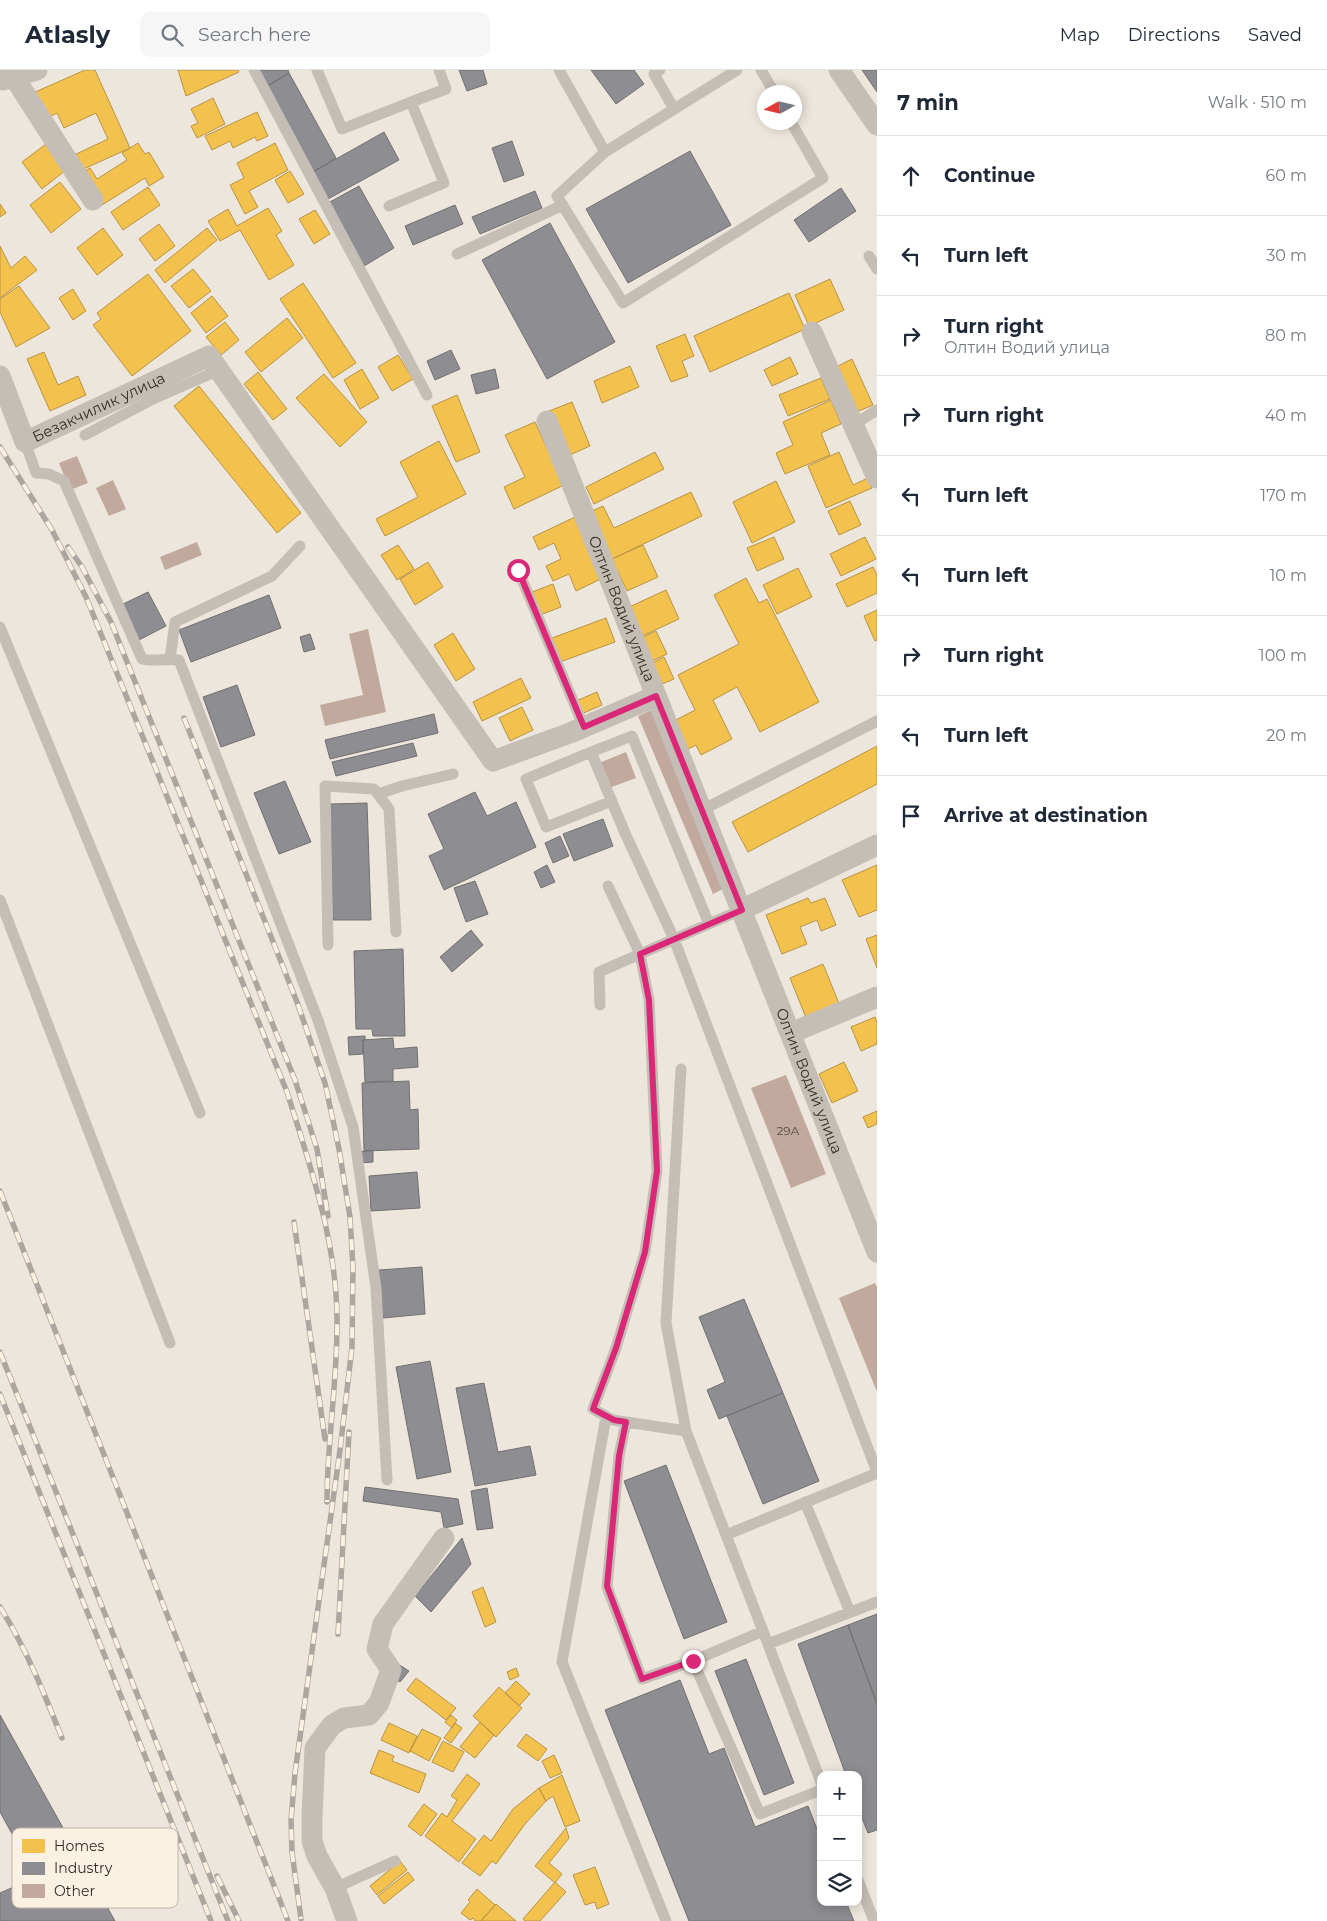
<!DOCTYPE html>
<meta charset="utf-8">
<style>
:root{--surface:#fff;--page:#f6f6f7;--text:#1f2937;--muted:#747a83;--line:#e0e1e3}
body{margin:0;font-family:Montserrat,sans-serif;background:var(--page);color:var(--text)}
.controls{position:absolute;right:15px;bottom:15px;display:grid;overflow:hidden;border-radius:10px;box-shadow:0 2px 12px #0003}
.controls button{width:45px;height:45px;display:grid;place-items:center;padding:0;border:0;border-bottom:1px solid var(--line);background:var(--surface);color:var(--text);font:25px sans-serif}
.compass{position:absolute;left:757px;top:15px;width:45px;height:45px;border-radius:50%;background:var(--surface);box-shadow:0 2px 12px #0003;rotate:262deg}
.stop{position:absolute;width:15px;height:15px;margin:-11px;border:4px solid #db2777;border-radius:50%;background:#fff}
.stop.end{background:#db2777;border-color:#fff;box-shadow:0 1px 5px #0008}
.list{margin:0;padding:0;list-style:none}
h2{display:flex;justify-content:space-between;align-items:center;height:65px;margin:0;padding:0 20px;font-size:21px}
h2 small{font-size:16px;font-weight:400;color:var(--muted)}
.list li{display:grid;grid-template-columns:32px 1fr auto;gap:15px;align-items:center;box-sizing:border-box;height:80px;padding:0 20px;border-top:1px solid var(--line)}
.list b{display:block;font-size:19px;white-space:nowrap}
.list p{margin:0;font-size:16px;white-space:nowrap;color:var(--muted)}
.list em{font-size:16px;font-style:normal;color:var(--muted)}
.icon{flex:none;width:28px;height:28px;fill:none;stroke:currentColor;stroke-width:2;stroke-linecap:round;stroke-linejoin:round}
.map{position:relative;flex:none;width:877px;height:1851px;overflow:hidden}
header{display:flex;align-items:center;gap:30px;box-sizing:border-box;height:70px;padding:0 25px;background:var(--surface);border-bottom:1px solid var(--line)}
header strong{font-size:24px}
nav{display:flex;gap:28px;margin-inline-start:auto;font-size:18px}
.search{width:350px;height:45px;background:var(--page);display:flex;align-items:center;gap:12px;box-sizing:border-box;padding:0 18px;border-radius:10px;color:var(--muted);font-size:19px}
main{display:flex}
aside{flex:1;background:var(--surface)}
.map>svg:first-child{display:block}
.homes{fill:#f2c14e;stroke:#b99442}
.industry{fill:#8d8d92;stroke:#737071}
.building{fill:#c1aa9d}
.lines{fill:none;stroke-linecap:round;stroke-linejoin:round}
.lane{stroke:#c5beb6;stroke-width:11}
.street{stroke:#c5beb6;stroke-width:21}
.rail-casing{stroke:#aca6a0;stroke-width:5.5}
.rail{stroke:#faf1e3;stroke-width:4;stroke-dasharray:11;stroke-linecap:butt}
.route{stroke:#db2777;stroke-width:6}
.labels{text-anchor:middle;stroke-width:5;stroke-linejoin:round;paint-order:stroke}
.number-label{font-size:12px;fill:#584b43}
.street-label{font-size:15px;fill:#352b25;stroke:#faf1e3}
.key{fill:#faf1e3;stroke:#bfb6aa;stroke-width:1}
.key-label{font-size:14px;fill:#352b25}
</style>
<header>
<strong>Atlasly</strong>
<div class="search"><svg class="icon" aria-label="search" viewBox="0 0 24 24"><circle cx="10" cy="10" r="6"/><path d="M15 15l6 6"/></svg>Search here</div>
<nav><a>Map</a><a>Directions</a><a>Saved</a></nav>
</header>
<main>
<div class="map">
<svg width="877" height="1851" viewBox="0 0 877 1851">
<rect width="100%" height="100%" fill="#ece6dc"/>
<path class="homes" d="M 85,0 L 95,0 L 130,78 L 77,102 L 70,87 L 108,69 L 96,43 L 64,58 L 57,43 L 45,49 L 33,23 Z
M 178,0 L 238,0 L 239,2 L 186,26 Z
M 213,28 L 225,54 L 197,68 L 191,56 L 198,53 L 191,39 Z
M 257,42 L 268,66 L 257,71 L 255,67 L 233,78 L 230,71 L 212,80 L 205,66 Z
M 138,73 L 145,84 L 149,82 L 164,107 L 149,116 L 145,108 L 102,135 L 82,103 L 90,98 L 97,109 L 127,90 L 122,83 Z
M 275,73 L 288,100 L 249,121 L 258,137 L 245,144 L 230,115 L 244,108 L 237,93 Z
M 46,74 L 66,100 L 42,119 L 22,92 Z
M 290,101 L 304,124 L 288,133 L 275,110 Z
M 60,112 L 81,139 L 51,163 L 30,135 Z
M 148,117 L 160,135 L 123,160 L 111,142 Z
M 0,134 L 6,143 L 0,147 Z
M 268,138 L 282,161 L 276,165 L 294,195 L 269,210 L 240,160 L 220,171 L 208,151 L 228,139 L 237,156 Z
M 315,140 L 330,164 L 314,174 L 299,149 Z
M 159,154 L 175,176 L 155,191 L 139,169 Z
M 103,158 L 123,185 L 97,205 L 77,178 Z
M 207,158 L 217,170 L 165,213 L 155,200 Z
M 0,176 L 11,198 L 25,186 L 37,200 L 0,228 Z
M 193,199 L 211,221 L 189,238 L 171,216 Z
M 148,204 L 191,261 L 132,306 L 93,255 L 101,249 L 97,243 Z
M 830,209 L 844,240 L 809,256 L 795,225 Z
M 303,213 L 356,293 L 333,308 L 280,229 Z
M 19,216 L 50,258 L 16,277 L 0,242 L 0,229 Z
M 73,219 L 86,241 L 73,250 L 59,228 Z
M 789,223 L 805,259 L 710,302 L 694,266 Z
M 212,226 L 228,246 L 206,263 L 191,243 Z
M 287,248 L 303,268 L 261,302 L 245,282 Z
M 225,252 L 239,270 L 221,285 L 206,267 Z
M 685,264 L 694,286 L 682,291 L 688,306 L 671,312 L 656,276 Z
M 44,282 L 58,315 L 78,306 L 86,325 L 50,341 L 27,289 Z
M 398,285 L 413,309 L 392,321 L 378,297 Z
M 790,287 L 798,304 L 772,316 L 764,300 Z
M 852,289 L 873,335 L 852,344 L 832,299 Z
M 630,296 L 639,317 L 602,333 L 594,311 Z
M 362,299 L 379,328 L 360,339 L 344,310 Z
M 258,302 L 287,339 L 273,350 L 244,314 Z
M 324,304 L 367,352 L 340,377 L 296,328 Z
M 821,308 L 830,329 L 788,346 L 779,325 Z
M 199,316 L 301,443 L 277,463 L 174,336 Z
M 457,325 L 480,382 L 456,392 L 432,336 Z
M 831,330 L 841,354 L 821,363 L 830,385 L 785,404 L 776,383 L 793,375 L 783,352 Z
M 572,332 L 590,376 L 563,388 L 544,343 Z
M 535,352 L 564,415 L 514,439 L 504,417 L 525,407 L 505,365 Z
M 439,371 L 466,424 L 385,466 L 376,449 L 418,427 L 400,392 Z
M 655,382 L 664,399 L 594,434 L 586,417 Z
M 839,382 L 853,415 L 868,408 L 872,418 L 826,438 L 808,396 Z
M 776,411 L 795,452 L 752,473 L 733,432 Z
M 691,422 L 702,446 L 610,490 L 588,443 L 603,436 L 614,458 Z
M 850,431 L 861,455 L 839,465 L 828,441 Z
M 575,447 L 603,508 L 576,521 L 569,504 L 553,511 L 546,496 L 561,489 L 554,473 L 539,480 L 533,467 Z
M 774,467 L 784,489 L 757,501 L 747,478 Z
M 865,467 L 876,489 L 841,506 L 830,484 Z
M 398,475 L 414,499 L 397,510 L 381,485 Z
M 643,475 L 658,507 L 627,521 L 612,489 Z
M 428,492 L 443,517 L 415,535 L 400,509 Z
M 873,497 L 877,505 L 877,523 L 847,537 L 836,514 Z
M 798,498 L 812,527 L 777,544 L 763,515 Z
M 746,508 L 759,533 L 767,529 L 819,632 L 760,662 L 737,617 L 713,630 L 732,669 L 701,685 L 696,675 L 688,679 L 674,651 L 695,640 L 678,605 L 739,574 L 714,525 Z
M 553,514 L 561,537 L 540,545 L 532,522 Z
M 666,520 L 679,549 L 640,567 L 627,538 Z
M 877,540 L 877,570 L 875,571 L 864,546 Z
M 606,548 L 615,572 L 560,592 L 552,568 Z
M 656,561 L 667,584 L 652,591 L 641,568 Z
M 453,563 L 475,599 L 456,611 L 434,575 Z
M 664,587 L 674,609 L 662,614 L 652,593 Z
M 521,608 L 531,628 L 482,651 L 473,632 Z
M 597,622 L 602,635 L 581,644 L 576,631 Z
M 522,637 L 533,660 L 510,671 L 499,648 Z
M 877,676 L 877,714 L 748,782 L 732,752 Z
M 877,795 L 877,840 L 859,847 L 842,810 Z
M 808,828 L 811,833 L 825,828 L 836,855 L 821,861 L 817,850 L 800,857 L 807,874 L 782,884 L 766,845 Z
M 877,865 L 877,898 L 866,869 Z
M 823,894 L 840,936 L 807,950 L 790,908 Z
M 875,947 L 877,952 L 877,974 L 861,981 L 851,957 Z
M 844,992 L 858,1021 L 832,1033 L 819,1004 Z
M 877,1041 L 877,1054 L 868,1058 L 863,1047 Z
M 483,1517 L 496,1552 L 485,1557 L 472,1522 Z
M 516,1598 L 519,1606 L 510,1610 L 507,1602 Z
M 416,1608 L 456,1638 L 446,1650 L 407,1620 Z
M 516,1611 L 530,1624 L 519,1636 L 505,1623 Z
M 499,1617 L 522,1638 L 496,1667 L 473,1646 Z
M 451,1645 L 457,1650 L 452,1658 L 445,1652 Z
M 480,1652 L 494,1665 L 475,1688 L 460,1677 Z
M 389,1653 L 417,1666 L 409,1683 L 381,1670 Z
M 455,1653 L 462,1658 L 451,1673 L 444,1668 Z
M 422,1659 L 441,1668 L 429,1691 L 410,1681 Z
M 526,1664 L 547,1679 L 538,1691 L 517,1676 Z
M 443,1671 L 464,1682 L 453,1702 L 432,1692 Z
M 379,1680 L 394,1686 L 392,1691 L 426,1704 L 419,1723 L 370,1703 Z
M 554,1685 L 562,1703 L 550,1708 L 542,1691 Z
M 467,1704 L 480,1714 L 452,1751 L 476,1769 L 459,1792 L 425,1766 L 442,1743 L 447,1747 L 457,1730 L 451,1726 Z
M 562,1705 L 580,1751 L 565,1757 L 553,1726 L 546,1731 L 539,1718 Z
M 539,1718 L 546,1731 L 525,1754 L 496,1794 L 492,1791 L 480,1806 L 462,1793 L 484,1765 L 491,1771 L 513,1739 Z
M 424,1734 L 437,1744 L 421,1766 L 408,1756 Z
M 566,1758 L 569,1768 L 549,1793 L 562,1804 L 555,1813 L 535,1796 Z
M 400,1791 L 407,1800 L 377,1825 L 370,1816 Z
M 595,1797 L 609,1834 L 597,1839 L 595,1832 L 585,1835 L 573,1805 Z
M 408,1802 L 414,1810 L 384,1834 L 378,1826 Z
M 555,1812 L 566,1822 L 540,1851 L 525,1851 L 523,1849 Z
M 477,1819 L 495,1835 L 481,1851 L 475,1851 L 473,1848 L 470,1850 L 461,1843 L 470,1832 L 468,1830 Z
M 496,1834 L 516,1851 L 481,1851 Z"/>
<path class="industry" d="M 258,0 L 288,0 L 289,3 L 266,17 Z
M 459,0 L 483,0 L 487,14 L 467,21 Z
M 591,0 L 634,0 L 644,14 L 616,34 Z
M 862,0 L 877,0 L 877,22 Z
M 289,3 L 336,88 L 313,102 L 266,17 Z
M 384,62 L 399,90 L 328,129 L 313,102 Z
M 512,71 L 524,105 L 504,112 L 492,78 Z
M 690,81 L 731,155 L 628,213 L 586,139 Z
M 359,116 L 394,178 L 364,196 L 328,133 Z
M 841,118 L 856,141 L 809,172 L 794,150 Z
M 535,121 L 542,138 L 480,164 L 472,147 Z
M 455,135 L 463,154 L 413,175 L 405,156 Z
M 550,153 L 615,272 L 547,309 L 482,190 Z
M 451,280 L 460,299 L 435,310 L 427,291 Z
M 495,299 L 499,318 L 476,324 L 471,305 Z
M 148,522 L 166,556 L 139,570 L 121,535 Z
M 269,525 L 281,558 L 191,592 L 179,560 Z
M 310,564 L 315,579 L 304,582 L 300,567 Z
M 237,615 L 255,665 L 221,677 L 203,627 Z
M 434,644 L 438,663 L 330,689 L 325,670 Z
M 413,673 L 417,686 L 336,706 L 332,692 Z
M 285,711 L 311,772 L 279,784 L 254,723 Z
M 475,722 L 487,746 L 516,732 L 536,777 L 444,820 L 429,786 L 444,779 L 428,744 Z
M 367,733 L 371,850 L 333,850 L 330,734 Z
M 603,749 L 613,776 L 574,791 L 563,764 Z
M 560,766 L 569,786 L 553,793 L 545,773 Z
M 547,795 L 555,812 L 541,818 L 534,802 Z
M 475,811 L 488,844 L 466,852 L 454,818 Z
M 471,860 L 483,875 L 452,902 L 440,887 Z
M 403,879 L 405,966 L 373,966 L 372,959 L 356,959 L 354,881 Z
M 365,966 L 365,970 L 363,970 L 363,984 L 349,985 L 348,967 Z
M 393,968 L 394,979 L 417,977 L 418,997 L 393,999 L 393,1011 L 365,1012 L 363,970 Z
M 409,1011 L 410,1040 L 418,1039 L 419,1079 L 364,1081 L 362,1013 Z
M 373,1080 L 373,1092 L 360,1093 L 359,1082 Z
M 417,1102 L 420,1138 L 371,1141 L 369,1106 Z
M 422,1197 L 425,1244 L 383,1248 L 379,1200 Z
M 744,1229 L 783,1323 L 719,1349 L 707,1320 L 725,1312 L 699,1247 Z
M 430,1291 L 451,1402 L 417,1409 L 396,1297 Z
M 484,1313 L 498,1382 L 530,1376 L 536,1405 L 475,1416 L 456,1318 Z
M 783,1323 L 819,1411 L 763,1434 L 727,1346 Z
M 666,1395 L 727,1552 L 684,1569 L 624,1411 Z
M 365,1417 L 458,1429 L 463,1454 L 444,1458 L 441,1442 L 363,1431 Z
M 487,1418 L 493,1458 L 477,1460 L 471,1421 Z
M 462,1468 L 471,1494 L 431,1542 L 415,1526 Z
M 877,1544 L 877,1634 L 848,1555 Z
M 848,1555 L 877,1634 L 877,1760 L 868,1763 L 858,1738 L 858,1705 L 846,1705 L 798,1574 Z
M 746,1589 L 794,1713 L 764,1725 L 715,1601 Z
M 398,1594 L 409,1601 L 400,1612 L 391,1606 Z
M 680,1610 L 709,1684 L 724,1678 L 755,1757 L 808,1736 L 821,1769 L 821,1832 L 846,1832 L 854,1851 L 689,1851 L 605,1640 Z
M 0,1645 L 115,1851 L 0,1851 L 0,1823 L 36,1807 L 0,1742 Z"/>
<path class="building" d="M 77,386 L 88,413 L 70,420 L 59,393 Z
M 113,410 L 126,439 L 109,446 L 96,418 Z
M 197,472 L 202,485 L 165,500 L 160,487 Z
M 368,559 L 386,642 L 325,656 L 320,635 L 363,625 L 349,564 Z
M 651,640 L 725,818 L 713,824 L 638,646 Z
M 626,682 L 636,708 L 609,718 L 599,693 Z
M 786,1005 L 826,1104 L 791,1118 L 751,1018 Z
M 875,1213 L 877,1217 L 877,1322 L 839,1228 Z"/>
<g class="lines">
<path class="lane" d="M 254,0 L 427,325
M 317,0 L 342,59 L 411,32 L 444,113 L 389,136
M 559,0 L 605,82
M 660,0 L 654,4 L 674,39
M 737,0 L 605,82 L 557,126 L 623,233 L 823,108 L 791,52
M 761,0 L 774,22
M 411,32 L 446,19 L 439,0
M 457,184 L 563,135
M 869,186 L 877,199
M 853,355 L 877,340
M 85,365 L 153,329 L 219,300
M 25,372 L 36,403 L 49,404 L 64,411 L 142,589 C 155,592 166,588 179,590 L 319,953 L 353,1057 L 376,1218 L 387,1410
M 518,500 L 584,657
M 0,557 L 200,1043
M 170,589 L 175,552 L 272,506 L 300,476
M 591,682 L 526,709 L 546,757 L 612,731
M 378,724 L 402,716 L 453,704
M 702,740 L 877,651
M 0,830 L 170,1273
M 741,840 L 640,884 L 649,930 L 657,1101 L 645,1182 L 616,1278 L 593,1339 L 613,1350 L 686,1361 L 821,1712
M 709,854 L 632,666 L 591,682 L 625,763 L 674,869 L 877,1402
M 328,875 L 325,716 L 374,719 L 389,739 L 396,862
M 600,935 L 599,902 L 640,884 L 608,816
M 681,999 L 666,1253 L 686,1361
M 606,1347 L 562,1592 L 666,1851
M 626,1352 L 619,1386 L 607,1517 L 642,1609 L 693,1591
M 805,1432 L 850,1542
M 726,1465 L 877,1403
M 763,1561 L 693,1591 L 760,1744 L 821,1720
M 768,1574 L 877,1532
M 858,1810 L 874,1851
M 335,1818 L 395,1791"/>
<g class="street">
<path d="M 839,0 L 877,55"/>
<path d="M 14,7 L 93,130"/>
<path d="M 3,10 L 37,0"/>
<path d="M 812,262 L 877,408"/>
<path id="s1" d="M 0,306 L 25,372 L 209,286 L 493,691 L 570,663 L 656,626"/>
<path id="s2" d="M 547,351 L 877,1182"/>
<path d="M 741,840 L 877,775"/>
<path d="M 791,963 L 877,927"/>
<path d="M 347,1851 L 335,1818 L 317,1786 L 312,1771 L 312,1747 L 315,1678 L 332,1655 L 344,1648 L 369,1645 L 379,1633 L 391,1600 L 377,1579 L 383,1554 L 444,1468"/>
</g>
<defs>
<path id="rail" d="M 0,377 L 52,460 L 86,527 L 287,1022 C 310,1095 336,1169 337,1247 C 338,1309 327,1370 327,1432
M 68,477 L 82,497 L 111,552 L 295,1010 L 317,1079 L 328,1146
M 184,648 L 297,932 L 325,1013 L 339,1079 L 350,1147 L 353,1198 L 352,1277 L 340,1380 L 295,1703 L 291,1750 L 292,1782 L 301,1849
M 0,1121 L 288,1851
M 294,1152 L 325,1369
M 0,1282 L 228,1851
M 0,1324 L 211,1851
M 0,1537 C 26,1578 44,1623 62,1668
M 338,1564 L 349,1362
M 217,1806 L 239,1851"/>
</defs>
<use href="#rail" class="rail-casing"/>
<use href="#rail" class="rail"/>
</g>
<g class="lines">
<path class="route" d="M 518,500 L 584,657 L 656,626 L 742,840 L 640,884 L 649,930 L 657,1101 L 645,1182 L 616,1278 L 593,1339 L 614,1350 L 626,1352 L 619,1386 L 607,1516 L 642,1609 L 693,1591"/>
</g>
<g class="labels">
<g class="number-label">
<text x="788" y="1065">29А</text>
</g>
<g class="street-label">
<text dy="5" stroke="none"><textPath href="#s1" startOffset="152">Безакчилик улица</textPath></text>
<text dy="5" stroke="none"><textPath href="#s2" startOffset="202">Олтин Водий улица</textPath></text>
<text dy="5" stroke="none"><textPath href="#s2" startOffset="710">Олтин Водий улица</textPath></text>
</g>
</g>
<rect x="12" y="1758" width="166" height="80" rx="8" class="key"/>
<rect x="22" y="1769" width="23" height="14" fill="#f2c14e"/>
<rect x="22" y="1792" width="23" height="13" fill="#8d8d92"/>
<rect x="22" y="1814" width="23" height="14" fill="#c1aa9d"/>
<g class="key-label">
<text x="54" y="1781">Homes</text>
<text x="54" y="1803">Industry</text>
<text x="54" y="1826">Other</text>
</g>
</svg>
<div class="controls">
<button>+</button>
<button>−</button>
<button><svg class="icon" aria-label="layers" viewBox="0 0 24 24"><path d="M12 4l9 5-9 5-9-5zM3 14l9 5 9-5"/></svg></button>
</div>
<svg class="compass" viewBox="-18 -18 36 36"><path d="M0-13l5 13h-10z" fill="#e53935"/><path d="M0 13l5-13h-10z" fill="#747a83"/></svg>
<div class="stop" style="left:518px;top:500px"></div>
<div class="stop end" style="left:693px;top:1591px"></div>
</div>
<aside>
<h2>7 min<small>Walk · 510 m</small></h2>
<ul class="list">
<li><svg class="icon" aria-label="ahead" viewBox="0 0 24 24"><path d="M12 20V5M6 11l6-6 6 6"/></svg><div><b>Continue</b></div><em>60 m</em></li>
<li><svg class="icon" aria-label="left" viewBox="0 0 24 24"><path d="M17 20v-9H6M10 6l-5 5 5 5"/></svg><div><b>Turn left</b></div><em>30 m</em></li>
<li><svg class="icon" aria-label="right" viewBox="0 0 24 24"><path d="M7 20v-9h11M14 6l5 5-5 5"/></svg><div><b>Turn right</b><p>Олтин Водий улица</p></div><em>80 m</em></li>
<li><svg class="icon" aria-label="right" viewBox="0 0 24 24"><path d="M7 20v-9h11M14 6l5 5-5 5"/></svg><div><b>Turn right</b></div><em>40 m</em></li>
<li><svg class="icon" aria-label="left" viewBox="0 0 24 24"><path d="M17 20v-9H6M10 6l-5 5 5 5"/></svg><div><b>Turn left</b></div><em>170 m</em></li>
<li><svg class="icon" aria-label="left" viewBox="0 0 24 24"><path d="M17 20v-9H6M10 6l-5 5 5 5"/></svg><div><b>Turn left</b></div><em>10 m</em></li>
<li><svg class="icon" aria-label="right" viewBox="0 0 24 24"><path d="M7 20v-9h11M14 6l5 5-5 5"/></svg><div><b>Turn right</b></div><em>100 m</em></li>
<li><svg class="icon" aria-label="left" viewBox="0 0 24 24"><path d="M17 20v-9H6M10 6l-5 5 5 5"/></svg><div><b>Turn left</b></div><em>20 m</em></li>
<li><svg class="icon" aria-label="arrive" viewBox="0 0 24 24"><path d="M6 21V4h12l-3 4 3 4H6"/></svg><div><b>Arrive at destination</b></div></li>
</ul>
</aside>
</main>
